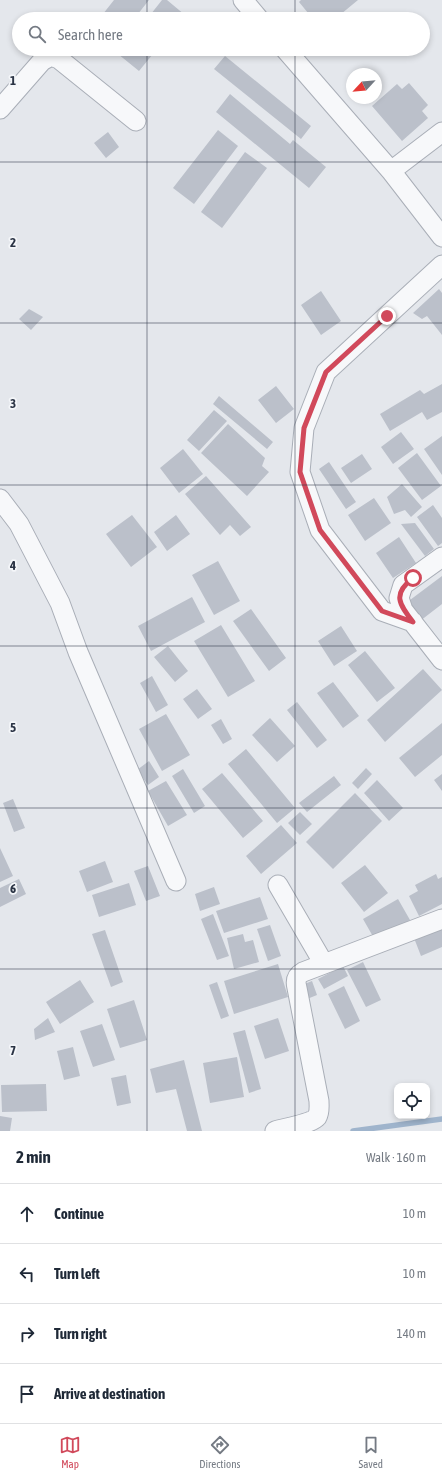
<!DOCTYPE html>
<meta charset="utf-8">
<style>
:root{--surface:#fff;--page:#f6f6f7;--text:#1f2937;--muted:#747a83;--line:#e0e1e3;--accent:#d1495b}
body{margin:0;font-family:"Asap Condensed",sans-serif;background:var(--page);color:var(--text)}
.controls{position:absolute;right:12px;bottom:12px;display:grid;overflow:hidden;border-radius:8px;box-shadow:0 2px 6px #0003}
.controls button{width:36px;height:36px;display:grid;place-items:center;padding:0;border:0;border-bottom:1px solid var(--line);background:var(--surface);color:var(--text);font:20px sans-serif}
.compass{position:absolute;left:346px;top:68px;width:36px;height:36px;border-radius:50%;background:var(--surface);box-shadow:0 2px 6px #0003;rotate:244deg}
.stop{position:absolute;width:12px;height:12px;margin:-9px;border:3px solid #d1495b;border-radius:50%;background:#fff}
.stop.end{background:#d1495b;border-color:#fff;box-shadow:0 1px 4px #0008}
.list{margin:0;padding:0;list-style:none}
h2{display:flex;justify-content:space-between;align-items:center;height:52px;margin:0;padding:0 16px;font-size:17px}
h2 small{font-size:13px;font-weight:400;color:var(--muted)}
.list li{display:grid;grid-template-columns:26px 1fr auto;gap:12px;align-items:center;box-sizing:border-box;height:60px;padding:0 16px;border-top:1px solid var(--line)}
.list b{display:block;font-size:15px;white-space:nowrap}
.list em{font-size:13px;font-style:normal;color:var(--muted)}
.icon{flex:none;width:22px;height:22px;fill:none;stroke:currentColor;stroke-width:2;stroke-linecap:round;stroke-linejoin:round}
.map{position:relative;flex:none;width:442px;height:1131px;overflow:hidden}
.search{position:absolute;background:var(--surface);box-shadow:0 2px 6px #0003;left:12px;right:12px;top:12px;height:44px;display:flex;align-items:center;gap:10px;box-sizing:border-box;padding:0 14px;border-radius:22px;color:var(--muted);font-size:15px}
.sheet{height:292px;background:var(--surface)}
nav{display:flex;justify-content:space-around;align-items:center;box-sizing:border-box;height:56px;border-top:1px solid var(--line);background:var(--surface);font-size:11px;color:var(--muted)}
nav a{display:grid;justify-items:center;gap:2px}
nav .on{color:var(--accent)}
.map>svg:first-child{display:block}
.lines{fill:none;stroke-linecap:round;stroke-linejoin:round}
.stream{stroke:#9fb4cc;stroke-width:5.5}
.building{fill:#bbc0ca}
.street-casing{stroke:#a9aeb7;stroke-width:21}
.street{stroke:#f7f8fa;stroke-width:19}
.route{stroke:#d1495b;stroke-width:5}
.grid{fill:none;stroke:#2b3445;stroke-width:1;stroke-opacity:0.55}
.grid-label{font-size:13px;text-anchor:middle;font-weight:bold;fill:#2b3445;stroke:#f4f6f9;stroke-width:3.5;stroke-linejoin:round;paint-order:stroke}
</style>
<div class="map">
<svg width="442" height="1131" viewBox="0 0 442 1131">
<rect width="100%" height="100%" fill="#e4e7ec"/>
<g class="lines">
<path class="stream" d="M 353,1131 L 442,1119"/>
</g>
<path class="building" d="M 114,0 L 149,0 L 134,19 L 99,19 Z
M 162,0 L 167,0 L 185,15 L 181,19 L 147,19 Z
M 301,0 L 358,0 L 335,19 L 313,19 L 299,2 Z
M 123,49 L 157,49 L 139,71 L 118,54 Z
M 225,56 L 311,126 L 301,139 L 214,69 Z
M 409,83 L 428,105 L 422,111 L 428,118 L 402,141 L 372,106 L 397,84 L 402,89 Z
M 230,94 L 290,144 L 293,140 L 326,167 L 309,188 L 216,112 Z
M 218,130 L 238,146 L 194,204 L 173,188 Z
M 108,132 L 119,147 L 106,158 L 94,143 Z
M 245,152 L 267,168 L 222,228 L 201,212 Z
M 439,289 L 442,293 L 442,335 L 427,316 L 422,319 L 413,313 Z
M 321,291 L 341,321 L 321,335 L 301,305 Z
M 29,309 L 43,317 L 31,330 L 19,319 Z
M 442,384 L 442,412 L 427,420 L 422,412 L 390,431 L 380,414 L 420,390 L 424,394 Z
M 276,386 L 294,409 L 276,423 L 258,400 Z
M 219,396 L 273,442 L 267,449 L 213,404 Z
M 214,410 L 227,421 L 199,451 L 187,440 Z
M 228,424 L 265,458 L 262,466 L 269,472 L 247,496 L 201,453 Z
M 401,432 L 414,449 L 393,464 L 381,447 Z
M 442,436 L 442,475 L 424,449 Z
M 183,449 L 203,474 L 179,493 L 160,468 Z
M 417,453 L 441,486 L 422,500 L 398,468 Z
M 362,454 L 372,469 L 351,483 L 341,468 Z
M 329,462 L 356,502 L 346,509 L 319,469 Z
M 206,476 L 251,527 L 240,536 L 230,525 L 220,535 L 185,494 Z
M 402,484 L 422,507 L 411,517 L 405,510 L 394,514 L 387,497 Z
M 374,498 L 391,523 L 365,541 L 348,515 Z
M 433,505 L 442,518 L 442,543 L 438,546 L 417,517 Z
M 132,515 L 157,547 L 131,567 L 106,534 Z
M 176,515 L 190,534 L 167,551 L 154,532 Z
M 415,523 L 434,549 L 425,556 L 401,524 Z
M 399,537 L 416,563 L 393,578 L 376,553 Z
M 218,561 L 240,601 L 214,615 L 192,575 Z
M 442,576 L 442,604 L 420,621 L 406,603 Z
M 192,597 L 205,622 L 151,651 L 138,626 Z
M 251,609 L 286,658 L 269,671 L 233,621 Z
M 221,625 L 255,681 L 228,697 L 194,641 Z
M 341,626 L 357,651 L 334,666 L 318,641 Z
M 168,646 L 188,671 L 175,682 L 154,657 Z
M 365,651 L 395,688 L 377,702 L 348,665 Z
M 423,669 L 442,690 L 385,742 L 367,720 Z
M 152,676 L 168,705 L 156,712 L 140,683 Z
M 333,682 L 359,716 L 343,728 L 317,693 Z
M 197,689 L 212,709 L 198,719 L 183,699 Z
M 297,702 L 327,740 L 317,748 L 287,710 Z
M 166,714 L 190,755 L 162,771 L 139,729 Z
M 270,718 L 295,746 L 277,762 L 252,735 Z
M 221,719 L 232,739 L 223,744 L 211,725 Z
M 442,723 L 442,755 L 415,777 L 399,758 Z
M 246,749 L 295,808 L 277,823 L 228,764 Z
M 149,761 L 159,777 L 148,785 L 137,770 Z
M 366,768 L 372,774 L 358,789 L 352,783 Z
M 183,769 L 205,806 L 194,813 L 172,776 Z
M 222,773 L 263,821 L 243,838 L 202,789 Z
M 442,774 L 442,791 L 434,780 Z
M 334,776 L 341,785 L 307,812 L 299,803 Z
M 377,780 L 403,808 L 389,821 L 364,793 Z
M 166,781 L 187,815 L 168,826 L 148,791 Z
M 355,793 L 382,821 L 333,869 L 306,842 Z
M 13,799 L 25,828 L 14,832 L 3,803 Z
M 300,812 L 312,824 L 300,835 L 288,823 Z
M 281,825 L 297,843 L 261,874 L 246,856 Z
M 0,848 L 13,876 L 0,882 Z
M 105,861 L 113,882 L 87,892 L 79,871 Z
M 365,865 L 388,893 L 364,912 L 341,883 Z
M 148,866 L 160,896 L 146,901 L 134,871 Z
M 436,874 L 438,879 L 442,877 L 442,904 L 419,916 L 409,896 L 418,891 L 415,885 Z
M 19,879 L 26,894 L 0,907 L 0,888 Z
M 129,883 L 136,905 L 99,917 L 92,895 Z
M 214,887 L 220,904 L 200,911 L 195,894 Z
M 260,897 L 268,919 L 224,933 L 216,911 Z
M 398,899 L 410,920 L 375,940 L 363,919 Z
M 213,914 L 229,956 L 217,960 L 201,919 Z
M 442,922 L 442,947 L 421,956 L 414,938 Z
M 270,925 L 281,956 L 268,961 L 257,929 Z
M 105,930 L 123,982 L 111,987 L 92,934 Z
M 243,934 L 245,942 L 253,940 L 259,962 L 234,969 L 227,938 Z
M 363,962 L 381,1000 L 366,1007 L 347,970 Z
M 278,964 L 288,997 L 234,1014 L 224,981 Z
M 343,966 L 348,976 L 324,989 L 318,979 Z
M 80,980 L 94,1002 L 60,1024 L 46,1002 Z
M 312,981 L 317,995 L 307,999 L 302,985 Z
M 217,982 L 229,1016 L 221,1019 L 209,985 Z
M 344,986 L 360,1021 L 345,1029 L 328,994 Z
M 134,1000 L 147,1040 L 120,1048 L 107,1009 Z
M 48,1018 L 55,1032 L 35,1040 L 34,1029 Z
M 278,1018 L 289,1051 L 265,1059 L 254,1026 Z
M 102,1024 L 115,1060 L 93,1067 L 80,1031 Z
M 245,1030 L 261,1089 L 249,1093 L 233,1033 Z
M 73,1047 L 80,1076 L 64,1080 L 57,1051 Z
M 237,1057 L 244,1097 L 210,1103 L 203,1063 Z
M 184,1060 L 202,1131 L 187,1131 L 176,1089 L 156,1093 L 150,1069 Z
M 126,1075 L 131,1103 L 117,1106 L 111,1078 Z
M 46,1084 L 47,1111 L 2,1112 L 1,1085 Z
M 0,1116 L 12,1118 L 10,1131 L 0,1131 Z"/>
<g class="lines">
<defs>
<path id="street" d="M 243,0 L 259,19
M 285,49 L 391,171 L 442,237
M 0,109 L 42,61 L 51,56 L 59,59 L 136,121
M 391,171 L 442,132
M 0,499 L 19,524 L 60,603 L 78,652 L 176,881
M 442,557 L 403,585 L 399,598 L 403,610 L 442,660
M 413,622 L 382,611 L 320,530 L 300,472 L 304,428 L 326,372 L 442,265
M 278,885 L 324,964
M 275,1131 C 284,1128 311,1124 317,1117 C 320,1112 319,1106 319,1101 L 297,988 C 295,980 296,976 303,972 L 442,919"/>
</defs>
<use href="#street" class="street-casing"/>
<use href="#street" class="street"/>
</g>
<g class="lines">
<path class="route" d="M 387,316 L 326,372 L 304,428 L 300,472 L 320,530 L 382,611 L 413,622 C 399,604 392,594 413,578"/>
</g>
<path class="grid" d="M 147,0 L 147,19M 295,0 L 295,19M 147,49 L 147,1131M 295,49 L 295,1131M 0,162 L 442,162M 0,323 L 442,323M 0,485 L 442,485M 0,646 L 442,646M 0,808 L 442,808M 0,969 L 442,969"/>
<g class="grid-label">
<text x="13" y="85">1</text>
<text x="13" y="247">2</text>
<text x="13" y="408">3</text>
<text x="13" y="570">4</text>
<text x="13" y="732">5</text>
<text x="13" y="893">6</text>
<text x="13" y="1055">7</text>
</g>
</svg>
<div class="controls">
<button><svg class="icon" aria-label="locate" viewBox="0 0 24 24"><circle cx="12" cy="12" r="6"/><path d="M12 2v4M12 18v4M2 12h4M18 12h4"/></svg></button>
</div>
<svg class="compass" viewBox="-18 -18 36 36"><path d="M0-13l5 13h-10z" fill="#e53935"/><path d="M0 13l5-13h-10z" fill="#747a83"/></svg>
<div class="stop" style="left:413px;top:578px"></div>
<div class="stop end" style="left:387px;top:316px"></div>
<div class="search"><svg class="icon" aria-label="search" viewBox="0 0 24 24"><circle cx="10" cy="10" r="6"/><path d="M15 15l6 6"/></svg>Search here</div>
</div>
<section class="sheet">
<h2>2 min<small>Walk · 160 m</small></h2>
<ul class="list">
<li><svg class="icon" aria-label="ahead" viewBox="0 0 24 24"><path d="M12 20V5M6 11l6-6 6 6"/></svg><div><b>Continue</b></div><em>10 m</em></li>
<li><svg class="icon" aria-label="left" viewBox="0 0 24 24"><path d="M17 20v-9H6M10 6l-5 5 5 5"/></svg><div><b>Turn left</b></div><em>10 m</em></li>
<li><svg class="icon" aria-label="right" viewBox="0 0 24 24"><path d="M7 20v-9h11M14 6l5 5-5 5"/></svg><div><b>Turn right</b></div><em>140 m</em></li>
<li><svg class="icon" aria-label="arrive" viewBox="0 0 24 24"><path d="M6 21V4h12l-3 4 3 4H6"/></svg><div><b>Arrive at destination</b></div></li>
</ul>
</section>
<nav>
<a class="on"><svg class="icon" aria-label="map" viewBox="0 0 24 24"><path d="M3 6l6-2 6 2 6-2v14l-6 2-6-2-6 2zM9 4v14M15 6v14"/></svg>Map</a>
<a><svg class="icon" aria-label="directions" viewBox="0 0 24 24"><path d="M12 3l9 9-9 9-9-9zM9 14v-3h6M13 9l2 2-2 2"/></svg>Directions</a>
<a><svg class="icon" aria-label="saved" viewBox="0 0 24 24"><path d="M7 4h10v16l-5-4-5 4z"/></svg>Saved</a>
</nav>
